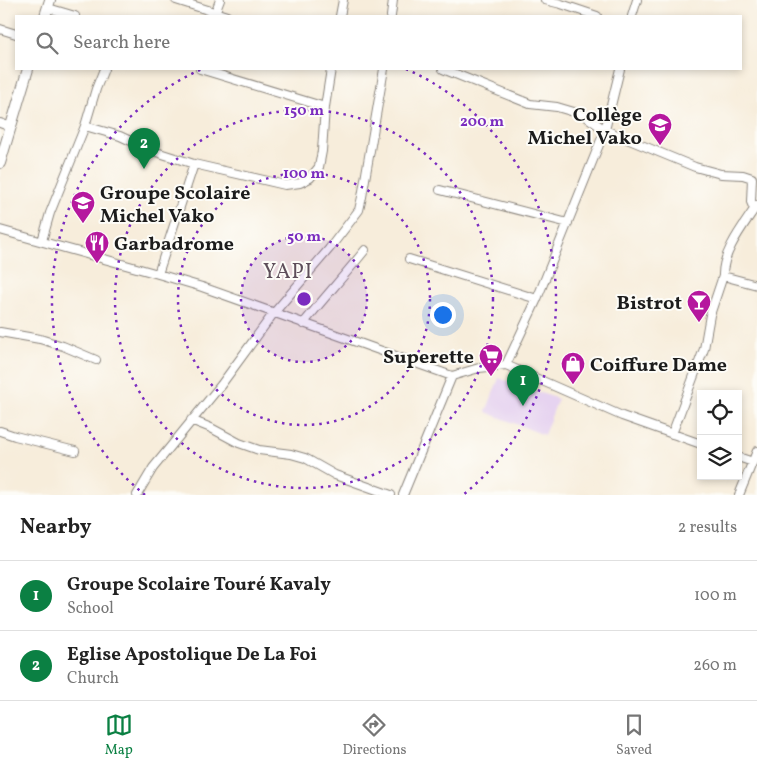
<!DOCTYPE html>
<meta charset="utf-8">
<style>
:root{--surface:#fff;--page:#f6f6f6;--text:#222;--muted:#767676;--line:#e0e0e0;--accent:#0b8043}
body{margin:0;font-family:Vollkorn,serif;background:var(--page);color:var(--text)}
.controls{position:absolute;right:15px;bottom:15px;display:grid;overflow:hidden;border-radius:0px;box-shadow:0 2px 8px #0003}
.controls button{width:45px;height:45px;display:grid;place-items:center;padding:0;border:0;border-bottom:1px solid var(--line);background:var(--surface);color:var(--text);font:25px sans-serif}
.you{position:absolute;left:442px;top:314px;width:18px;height:18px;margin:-12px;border:4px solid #fff;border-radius:50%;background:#1a73e8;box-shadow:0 0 0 8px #1a73e833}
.badge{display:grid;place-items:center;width:32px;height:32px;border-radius:50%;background:var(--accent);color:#fff;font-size:16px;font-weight:700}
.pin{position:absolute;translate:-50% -41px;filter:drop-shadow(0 1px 2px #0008)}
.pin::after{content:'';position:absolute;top:26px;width:18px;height:15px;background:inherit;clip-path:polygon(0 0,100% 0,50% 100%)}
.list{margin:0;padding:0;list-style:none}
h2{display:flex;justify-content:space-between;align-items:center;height:65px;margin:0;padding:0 20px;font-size:21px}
h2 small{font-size:16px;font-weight:400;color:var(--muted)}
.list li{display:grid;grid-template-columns:32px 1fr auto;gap:15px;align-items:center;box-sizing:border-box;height:70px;padding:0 20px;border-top:1px solid var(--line)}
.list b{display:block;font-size:19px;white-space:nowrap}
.list p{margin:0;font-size:16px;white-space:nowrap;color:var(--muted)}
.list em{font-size:16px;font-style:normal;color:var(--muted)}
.icon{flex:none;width:28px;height:28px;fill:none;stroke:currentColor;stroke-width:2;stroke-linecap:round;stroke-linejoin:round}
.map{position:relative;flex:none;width:757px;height:495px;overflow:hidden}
.search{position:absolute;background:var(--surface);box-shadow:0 2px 8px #0003;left:15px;right:15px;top:15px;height:55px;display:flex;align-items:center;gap:12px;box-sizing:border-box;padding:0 18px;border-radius:0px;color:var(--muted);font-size:19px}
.sheet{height:205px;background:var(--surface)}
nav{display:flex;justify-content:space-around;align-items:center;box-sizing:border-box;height:70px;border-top:1px solid var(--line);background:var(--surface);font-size:14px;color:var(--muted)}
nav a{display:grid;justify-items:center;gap:2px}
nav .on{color:var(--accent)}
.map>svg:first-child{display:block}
.built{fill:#e6d3f0}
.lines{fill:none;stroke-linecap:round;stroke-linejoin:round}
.minor-casing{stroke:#8a847c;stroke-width:10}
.tertiary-casing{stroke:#8a847c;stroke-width:12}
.minor{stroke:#fff;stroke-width:8}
.tertiary{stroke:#fff;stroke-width:10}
.ring{fill:none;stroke:#7b2cbf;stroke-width:2.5;stroke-dasharray:2.5 5}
.labels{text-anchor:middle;stroke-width:4;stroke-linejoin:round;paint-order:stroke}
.poi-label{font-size:20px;font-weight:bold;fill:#1c1c1c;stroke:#fdfcf7;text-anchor:end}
.neighbourhood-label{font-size:21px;letter-spacing:1px;fill:#5e4e5a;stroke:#fdfcf7}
.centre{fill:#7b2cbf;stroke:#fdfcf7;stroke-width:2.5}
.ring-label{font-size:15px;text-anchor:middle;font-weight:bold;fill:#7b2cbf;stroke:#fdfcf7;stroke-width:4;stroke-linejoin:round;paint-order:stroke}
</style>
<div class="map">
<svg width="757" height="495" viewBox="0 0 757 495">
<rect width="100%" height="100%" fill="#fdfcf7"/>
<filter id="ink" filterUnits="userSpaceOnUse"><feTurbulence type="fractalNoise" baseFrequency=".02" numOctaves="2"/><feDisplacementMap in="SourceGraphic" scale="10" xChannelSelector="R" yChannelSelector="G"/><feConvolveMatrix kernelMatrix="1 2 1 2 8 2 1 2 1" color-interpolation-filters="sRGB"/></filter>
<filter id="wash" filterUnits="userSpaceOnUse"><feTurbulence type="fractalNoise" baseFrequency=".0096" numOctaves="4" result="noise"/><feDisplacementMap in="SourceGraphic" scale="20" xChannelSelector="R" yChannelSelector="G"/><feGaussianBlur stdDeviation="1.12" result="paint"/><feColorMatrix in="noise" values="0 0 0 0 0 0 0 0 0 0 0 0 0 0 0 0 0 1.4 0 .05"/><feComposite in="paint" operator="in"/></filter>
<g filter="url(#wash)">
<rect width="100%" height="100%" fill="#f7eddb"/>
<path class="built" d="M 499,378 L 558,399 L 544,435 L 486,412 Z"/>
</g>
<g filter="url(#ink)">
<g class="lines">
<defs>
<path id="minor" d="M 176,0 L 227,16
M 545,0 L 561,4 L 597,16
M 48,8 L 75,16
M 215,13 L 220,0
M 340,16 L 343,0
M 391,16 L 393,0
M 632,16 L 637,0
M 0,29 L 16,34
M 200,69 L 325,107
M 443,69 L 530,104 L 557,107 L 584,115 L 605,130 L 695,167 L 721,174 L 743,175 L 752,178 L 751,202 L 754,209 L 757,209
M 0,123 L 11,127
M 85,126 L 96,89 L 104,69
M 440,190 L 568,223
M 757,205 C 744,225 722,252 723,276 L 757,285
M 0,230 L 158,274 L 202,287 L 452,376 L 479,368 L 506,365 L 537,299 L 605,130 L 620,69
M 42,241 L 50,213 L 85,126 L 120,136 L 150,150 L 194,164 L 285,185 L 300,183 L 310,178 L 319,167 L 322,151 L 325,107 L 331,69
M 409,259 L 537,299
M 158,274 L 194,164
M 303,324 C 323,299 345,275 365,250
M 0,332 L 40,339 L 63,346 L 96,360
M 506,365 L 622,416 L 701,444
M 191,420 L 211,428 L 239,443 L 259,450 L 291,454 L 305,458 L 335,475 L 391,495
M 0,431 L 15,436 L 75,451
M 672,434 L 704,349 L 710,315 L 723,276
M 738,457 L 753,462
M 137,495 L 153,468 L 221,385 L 273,314 L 329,249 L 359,210 L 362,197 L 384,69
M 403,495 L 452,376
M 739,495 L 757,451"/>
<path id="tertiary" d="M 45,16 L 50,0
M 0,163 L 28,69"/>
</defs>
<use href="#minor" class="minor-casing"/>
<use href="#tertiary" class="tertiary-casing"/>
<use href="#minor" class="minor"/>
<use href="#tertiary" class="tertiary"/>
</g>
</g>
<circle cx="304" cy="299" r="63" fill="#7b2cbf" fill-opacity=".12"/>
<g class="ring">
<circle cx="304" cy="299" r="63"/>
<circle cx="304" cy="299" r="126"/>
<circle cx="304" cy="299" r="189"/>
<path d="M145 495A252 252 0 0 1 202 69M406 69A252 252 0 0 1 463 495"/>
</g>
<defs>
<symbol id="school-pin" viewBox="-11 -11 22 30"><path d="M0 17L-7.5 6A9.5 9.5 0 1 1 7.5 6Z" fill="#b5179e" stroke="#fdfcf7"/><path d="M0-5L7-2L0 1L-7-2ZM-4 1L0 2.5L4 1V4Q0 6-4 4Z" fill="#fff"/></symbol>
<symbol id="restaurant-pin" viewBox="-11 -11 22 30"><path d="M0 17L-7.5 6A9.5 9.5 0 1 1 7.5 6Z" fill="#b5179e" stroke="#fdfcf7"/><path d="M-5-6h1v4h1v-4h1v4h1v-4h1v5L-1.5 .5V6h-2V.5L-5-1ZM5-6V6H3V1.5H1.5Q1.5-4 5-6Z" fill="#fff"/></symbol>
<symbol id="bar-pin" viewBox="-11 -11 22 30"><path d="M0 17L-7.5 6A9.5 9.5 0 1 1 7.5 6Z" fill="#b5179e" stroke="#fdfcf7"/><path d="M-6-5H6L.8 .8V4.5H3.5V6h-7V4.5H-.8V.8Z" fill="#fff"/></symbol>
<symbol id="supermarket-pin" viewBox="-11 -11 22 30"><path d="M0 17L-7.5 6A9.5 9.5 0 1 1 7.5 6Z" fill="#b5179e" stroke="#fdfcf7"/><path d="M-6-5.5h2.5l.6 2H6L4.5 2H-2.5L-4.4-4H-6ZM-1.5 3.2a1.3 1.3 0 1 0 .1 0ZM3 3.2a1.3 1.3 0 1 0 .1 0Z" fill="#fff"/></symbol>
<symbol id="shop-pin" viewBox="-11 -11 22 30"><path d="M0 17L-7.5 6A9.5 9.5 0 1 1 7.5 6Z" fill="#b5179e" stroke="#fdfcf7"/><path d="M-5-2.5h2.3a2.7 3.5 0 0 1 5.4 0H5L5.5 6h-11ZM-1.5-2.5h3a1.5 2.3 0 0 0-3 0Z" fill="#fff"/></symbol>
</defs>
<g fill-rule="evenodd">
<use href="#school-pin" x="646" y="111" width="28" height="38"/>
<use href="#school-pin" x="69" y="189" width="28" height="38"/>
<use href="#restaurant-pin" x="83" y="229" width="28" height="38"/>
<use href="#bar-pin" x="685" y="288" width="28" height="38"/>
<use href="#supermarket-pin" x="477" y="342" width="28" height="38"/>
<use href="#shop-pin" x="559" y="350" width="28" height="38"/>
</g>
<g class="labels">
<g class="poi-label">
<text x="642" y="121">Collège<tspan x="642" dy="23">Michel Vako</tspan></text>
<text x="100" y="199" text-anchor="start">Groupe Scolaire<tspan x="100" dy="23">Michel Vako</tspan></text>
<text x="114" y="250" text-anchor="start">Garbadrome</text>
<text x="682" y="309">Bistrot</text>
<text x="474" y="363">Superette</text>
<text x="590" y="371" text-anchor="start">Coiffure Dame</text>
</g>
<g class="neighbourhood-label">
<text x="288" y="278">YAPI</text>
</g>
</g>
<circle cx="304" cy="299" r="8" class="centre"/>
<g class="ring-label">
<text x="304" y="115">150 m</text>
<text x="482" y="126">200 m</text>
<text x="304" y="178">100 m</text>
<text x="304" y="241">50 m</text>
</g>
</svg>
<div class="controls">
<button><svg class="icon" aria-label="locate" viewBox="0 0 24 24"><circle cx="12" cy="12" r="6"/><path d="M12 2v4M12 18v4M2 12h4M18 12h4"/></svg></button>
<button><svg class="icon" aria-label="layers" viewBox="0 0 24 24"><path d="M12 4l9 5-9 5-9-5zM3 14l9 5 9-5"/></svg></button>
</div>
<div class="you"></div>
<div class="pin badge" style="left:523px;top:406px">1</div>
<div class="pin badge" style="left:144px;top:169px">2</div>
<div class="search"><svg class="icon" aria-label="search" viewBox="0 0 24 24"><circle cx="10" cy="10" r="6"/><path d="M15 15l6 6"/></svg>Search here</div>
</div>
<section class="sheet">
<h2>Nearby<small>2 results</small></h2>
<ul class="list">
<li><span class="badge">1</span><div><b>Groupe Scolaire Touré Kavaly</b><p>School</p></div><em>100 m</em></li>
<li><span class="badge">2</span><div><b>Eglise Apostolique De La Foi</b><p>Church</p></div><em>260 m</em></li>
</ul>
</section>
<nav>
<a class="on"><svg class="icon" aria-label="map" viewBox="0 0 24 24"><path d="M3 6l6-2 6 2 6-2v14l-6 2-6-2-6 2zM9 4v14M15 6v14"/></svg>Map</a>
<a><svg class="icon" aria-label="directions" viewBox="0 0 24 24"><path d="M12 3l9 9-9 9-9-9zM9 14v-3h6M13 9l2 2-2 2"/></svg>Directions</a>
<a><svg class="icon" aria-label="saved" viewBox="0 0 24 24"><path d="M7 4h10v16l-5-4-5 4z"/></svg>Saved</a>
</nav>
